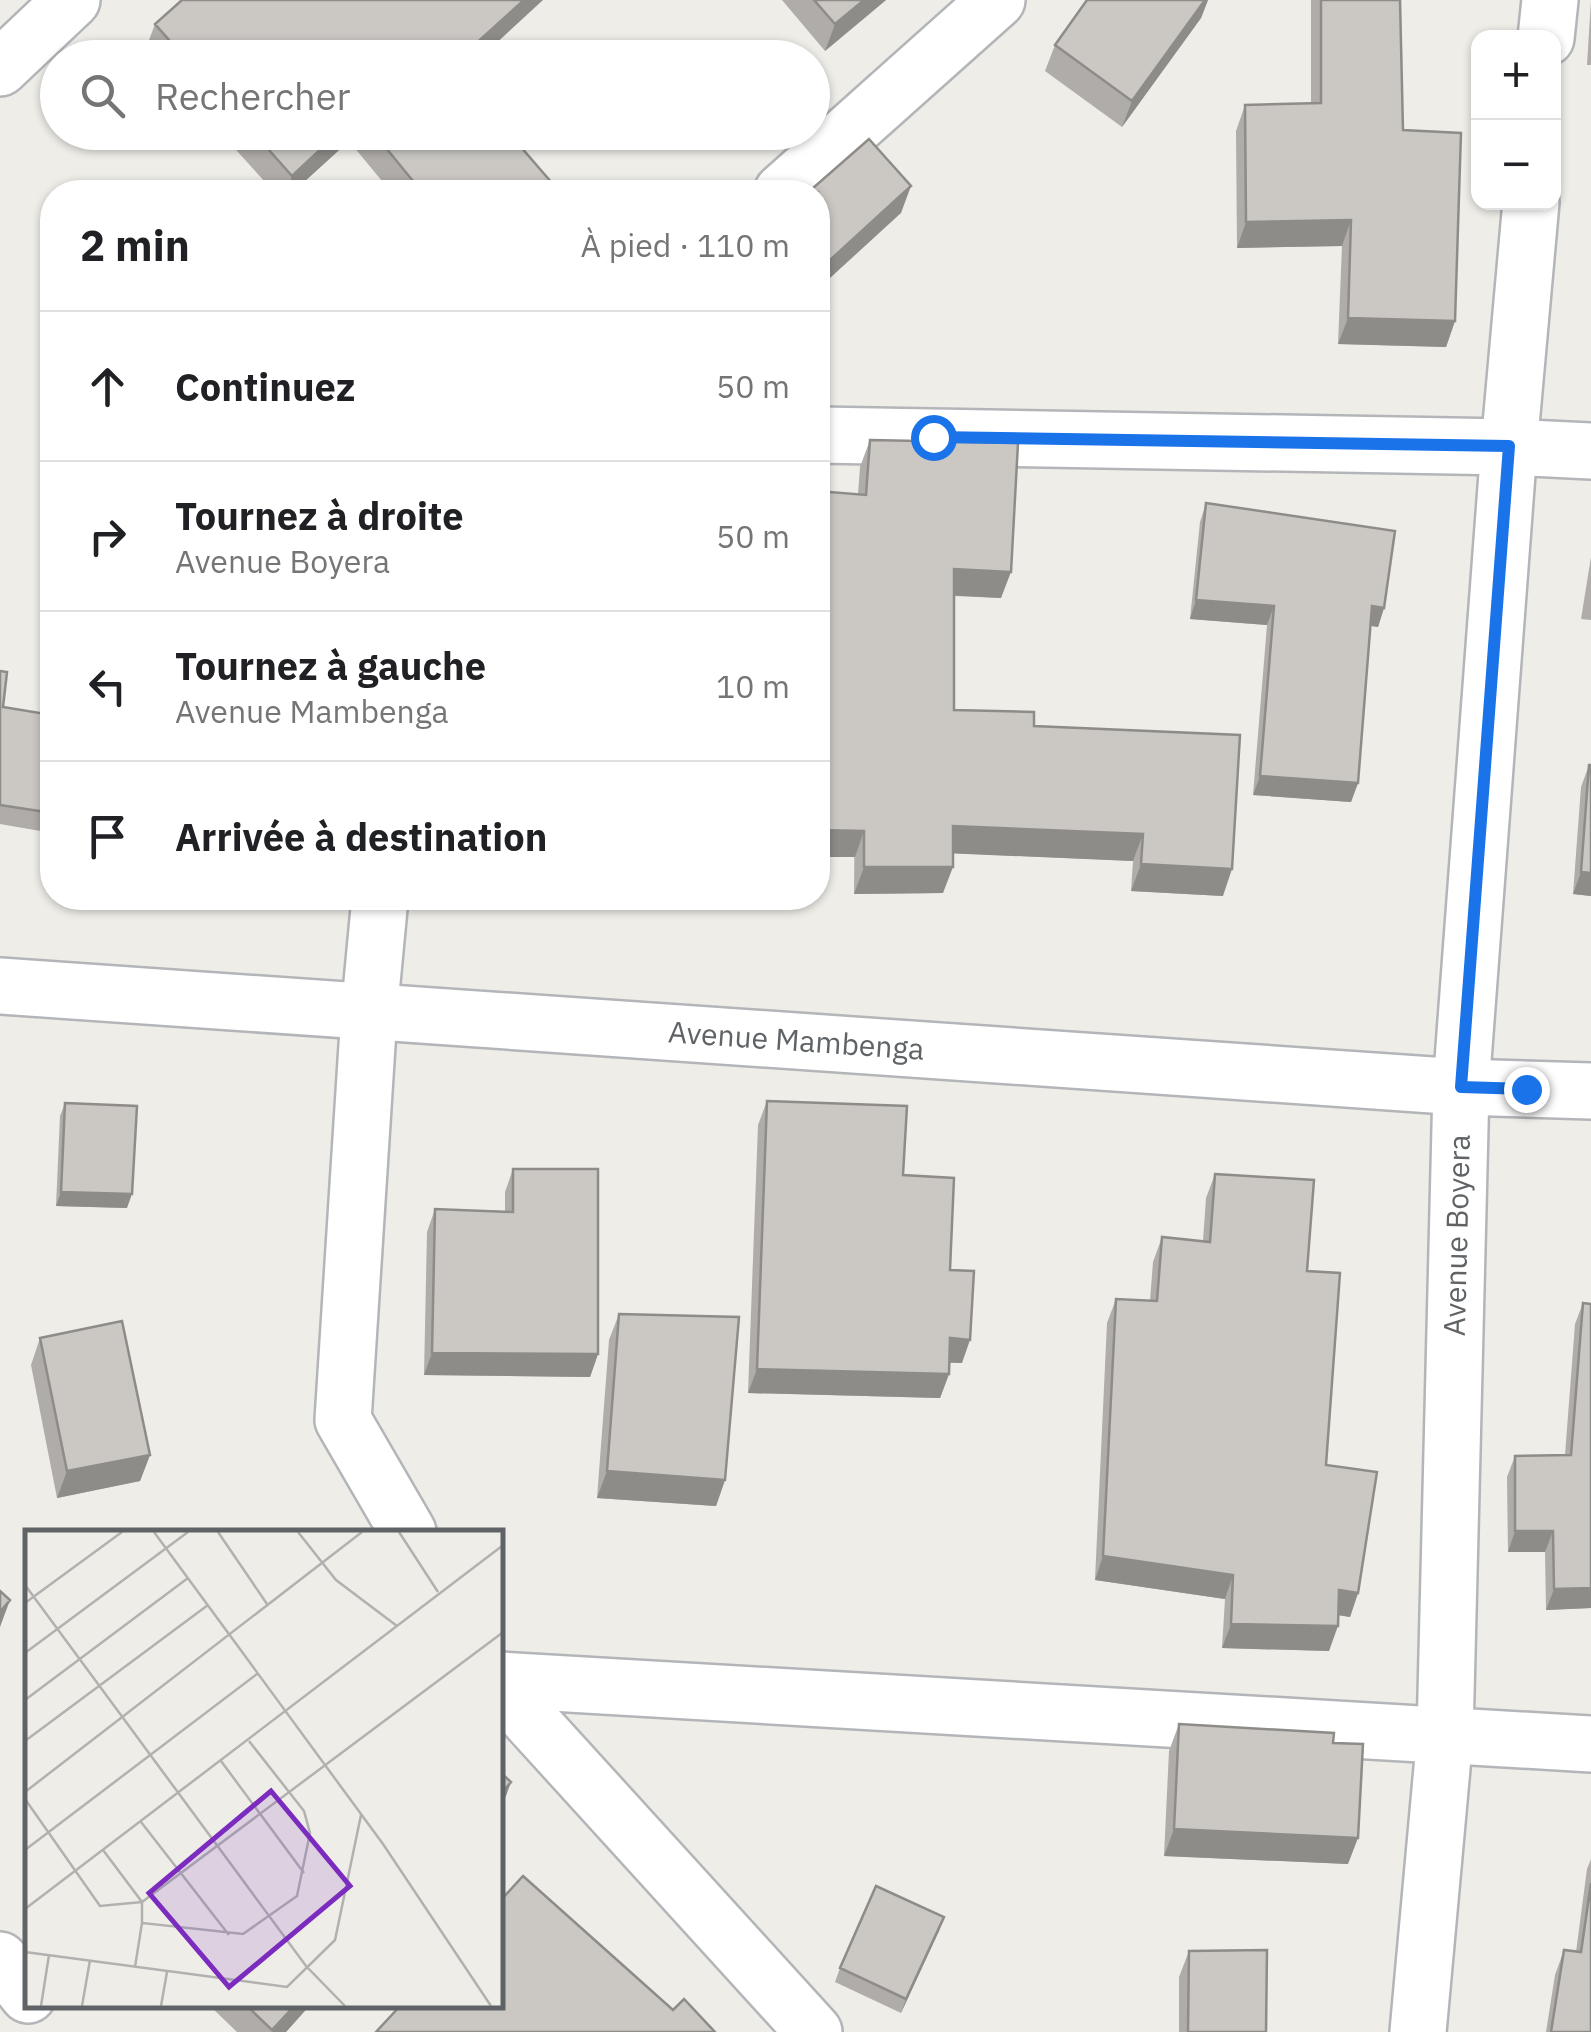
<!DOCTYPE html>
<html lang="fr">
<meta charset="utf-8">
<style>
:root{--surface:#fff;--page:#f2f2f2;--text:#202124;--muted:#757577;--line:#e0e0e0}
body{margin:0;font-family:"IBM Plex Sans",sans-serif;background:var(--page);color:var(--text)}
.controls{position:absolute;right:30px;top:30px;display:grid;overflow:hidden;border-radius:20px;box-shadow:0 2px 8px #0004}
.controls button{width:90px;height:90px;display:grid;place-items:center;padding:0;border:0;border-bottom:2px solid var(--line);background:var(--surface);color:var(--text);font:50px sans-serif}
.stop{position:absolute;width:30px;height:30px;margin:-22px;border:8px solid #1a73e8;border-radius:50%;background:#fff}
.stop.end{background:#1a73e8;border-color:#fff;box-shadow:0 2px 10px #0008}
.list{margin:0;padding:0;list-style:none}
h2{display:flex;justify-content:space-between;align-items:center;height:130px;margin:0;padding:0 40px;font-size:42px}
h2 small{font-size:32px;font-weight:400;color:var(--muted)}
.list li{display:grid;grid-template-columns:65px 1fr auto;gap:30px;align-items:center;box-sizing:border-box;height:150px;padding:0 40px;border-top:2px solid var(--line)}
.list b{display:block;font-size:38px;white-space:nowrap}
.list p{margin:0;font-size:32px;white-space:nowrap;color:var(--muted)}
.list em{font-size:32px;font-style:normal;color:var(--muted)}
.icon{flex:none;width:55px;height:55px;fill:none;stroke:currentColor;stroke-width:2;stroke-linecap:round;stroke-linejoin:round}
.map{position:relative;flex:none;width:1591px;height:2032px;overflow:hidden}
.search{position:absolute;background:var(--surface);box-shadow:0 2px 8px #0004;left:40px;top:40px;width:790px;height:110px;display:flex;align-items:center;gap:25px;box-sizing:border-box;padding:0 35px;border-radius:55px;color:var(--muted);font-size:38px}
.panel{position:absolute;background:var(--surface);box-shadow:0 2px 8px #0004;left:40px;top:180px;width:790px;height:730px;border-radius:40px}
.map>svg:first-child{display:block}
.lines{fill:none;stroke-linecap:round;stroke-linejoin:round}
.minor-casing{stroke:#b3b5b8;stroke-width:60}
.minor{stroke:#fff;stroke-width:55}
.wall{fill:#afaca9}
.shaded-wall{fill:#8e8c89}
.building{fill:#cbc8c4;stroke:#8e8c89;stroke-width:2.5}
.route{stroke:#1a73e8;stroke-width:12}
.labels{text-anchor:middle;stroke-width:9;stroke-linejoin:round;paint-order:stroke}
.street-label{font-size:30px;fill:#5f6366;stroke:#fff}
.inset-road{fill:none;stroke:#b1b2b0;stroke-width:2.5}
.view{fill:#7b2cbf;fill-opacity:0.15;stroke:#7b2cbf;stroke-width:5}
.inset-edge{fill:none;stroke:#5f6366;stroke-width:5}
</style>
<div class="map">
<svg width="1591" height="2032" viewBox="0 0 1591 2032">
<rect width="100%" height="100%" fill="#efede8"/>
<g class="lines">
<defs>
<g id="minor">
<path d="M 1546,38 L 1550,0"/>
<path d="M 0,68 L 72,0"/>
<path d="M 782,192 L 997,0"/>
<path d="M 818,435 L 1509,447 L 1591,451"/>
<path d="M 380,898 L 369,1014 L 343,1420 L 408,1532"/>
<path id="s1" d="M 0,986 L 1461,1087 L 1591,1091"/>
<path d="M 500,1680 L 1591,1744"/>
<path d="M 500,1687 L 814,2032"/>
<path d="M 0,1960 L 28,1995"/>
<path id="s2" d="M 1418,2032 L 1445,1735 L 1461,1087 L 1509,447 L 1531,202"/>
</g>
</defs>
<use href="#minor" class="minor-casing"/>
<use href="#minor" class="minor"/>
</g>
<path class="wall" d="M 782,0 L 886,0 L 825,51 Z
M 1087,0 L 1208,0 L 1201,18 L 1122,127 L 1045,71 L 1055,45 Z
M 1311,0 L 1400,0 L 1403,130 L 1455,321 L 1446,347 L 1338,344 L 1342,246 L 1237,248 L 1236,131 L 1245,105 L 1311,104 Z
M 1591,0 L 1591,65 L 1587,65 Z
M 155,24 L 480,58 L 151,58 L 145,51 Z
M 220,132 L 508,132 L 558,190 L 557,192 L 391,192 L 349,141 L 293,192 L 274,192 Z
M 870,440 L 1001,598 L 954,596 L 954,710 L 1034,726 L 1223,896 L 1131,891 L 1133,861 L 953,853 L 943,893 L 854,894 L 858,494 L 860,467 Z
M 1206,503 L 1384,608 L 1378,627 L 1371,626 L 1358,783 L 1351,802 L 1253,795 L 1267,625 L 1190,619 L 1200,522 Z
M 1591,557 L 1591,620 L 1581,619 Z
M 0,671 L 3,707 L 52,715 L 52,833 L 0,824 Z
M 1589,765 L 1591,896 L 1573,894 L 1581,787 Z
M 767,1101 L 903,1175 L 950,1270 L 962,1363 L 950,1363 L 949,1374 L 940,1398 L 748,1393 L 758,1125 Z
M 65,1103 L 127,1208 L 56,1206 L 60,1116 Z
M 513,1169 L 598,1354 L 590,1377 L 424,1375 L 427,1232 L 435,1209 L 505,1211 L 505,1192 Z
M 1215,1174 L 1307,1271 L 1326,1465 L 1358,1593 L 1350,1617 L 1338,1615 L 1329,1651 L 1222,1648 L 1225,1599 L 1095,1580 L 1107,1323 L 1116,1299 L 1150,1301 L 1153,1262 L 1162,1237 L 1203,1241 L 1206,1198 Z
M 1583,1303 L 1591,1608 L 1546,1610 L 1545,1552 L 1508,1552 L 1507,1477 L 1515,1456 L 1565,1455 L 1575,1324 Z
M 619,1314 L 725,1480 L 716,1506 L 597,1498 L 609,1340 Z
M 40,1338 L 150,1455 L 140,1481 L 57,1498 L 31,1365 Z
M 1179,1724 L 1333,1743 L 1348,1864 L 1164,1856 L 1169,1751 Z
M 1591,1859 L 1591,2032 L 1546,2032 L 1555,1975 L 1564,1950 L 1576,1952 L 1587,1869 Z
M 944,1917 L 901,2013 L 835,1982 L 840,1968 Z
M 1189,1951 L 1266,2032 L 1179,2032 L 1179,1977 Z
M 208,2004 L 311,2004 L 286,2032 L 237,2032 Z"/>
<path class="shaded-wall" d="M 524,0 L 543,0 L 480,58 L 460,58 Z
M 864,0 L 886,0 L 825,51 L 835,24 Z
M 1205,0 L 1208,0 L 1201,18 L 1122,127 L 1132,101 Z
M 339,132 L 352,132 L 349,141 L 293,192 L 286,192 L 292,176 Z
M 911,186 L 901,213 L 818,289 L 818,271 Z
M 1351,220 L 1342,246 L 1237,248 L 1246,222 Z
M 1348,318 L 1455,321 L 1446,347 L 1338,344 Z
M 954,569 L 1011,572 L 1001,598 L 945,595 Z
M 1196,600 L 1274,606 L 1267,625 L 1190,619 Z
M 1372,606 L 1384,608 L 1378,627 L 1366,625 Z
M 1260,776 L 1358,783 L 1351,802 L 1253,795 Z
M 953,826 L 1143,834 L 1133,861 L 943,853 Z
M 818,830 L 864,831 L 855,857 L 818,857 Z
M 1141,864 L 1232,869 L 1223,896 L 1131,891 Z
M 864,867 L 953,867 L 943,893 L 854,894 Z
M 1581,872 L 1591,873 L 1591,896 L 1573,894 Z
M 61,1192 L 132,1194 L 127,1208 L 56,1206 Z
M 950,1338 L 970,1340 L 962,1363 L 942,1362 Z
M 432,1353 L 598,1354 L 590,1377 L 424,1375 Z
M 757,1369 L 949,1374 L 940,1398 L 748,1393 Z
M 150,1455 L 140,1481 L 57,1498 L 67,1471 Z
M 607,1471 L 725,1480 L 716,1506 L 597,1498 Z
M 1515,1531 L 1553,1531 L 1545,1552 L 1508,1552 Z
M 1103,1556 L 1233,1575 L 1225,1599 L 1095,1580 Z
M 1591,1588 L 1591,1608 L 1546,1610 L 1554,1589 Z
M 1339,1590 L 1358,1593 L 1350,1617 L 1331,1614 Z
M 10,1600 L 0,1627 L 0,1612 Z
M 1231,1624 L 1338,1626 L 1329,1651 L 1222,1648 Z
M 511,1782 L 506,1796 L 500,1803 L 500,1795 Z
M 1174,1829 L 1358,1838 L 1348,1864 L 1164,1856 Z
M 944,1917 L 939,1931 L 901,2013 L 906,1999 Z
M 296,2004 L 311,2004 L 286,2032 L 272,2032 Z"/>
<path class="building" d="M 182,0 L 524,0 L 460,58 L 185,58 L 155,24 Z
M 814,0 L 864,0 L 835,24 Z
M 1087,0 L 1205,0 L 1132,101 L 1055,45 Z
M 1321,0 L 1400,0 L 1403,130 L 1461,133 L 1455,321 L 1348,318 L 1351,220 L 1246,222 L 1245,105 L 1321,103 Z
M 253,132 L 339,132 L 292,176 Z
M 373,132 L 508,132 L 558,190 L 555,192 L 422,192 Z
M 869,139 L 911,186 L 818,271 L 818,192 L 805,192 L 812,189 Z
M 870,440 L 1018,443 L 1011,572 L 954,569 L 954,710 L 1034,712 L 1034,726 L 1240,735 L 1232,869 L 1141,864 L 1143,834 L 953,826 L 953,867 L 864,867 L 864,831 L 818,830 L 818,491 L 866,495 Z
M 1206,503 L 1395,531 L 1384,608 L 1372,606 L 1358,783 L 1260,776 L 1274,606 L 1196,600 Z
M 0,671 L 7,672 L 3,707 L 52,715 L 52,813 L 0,805 Z
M 1589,765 L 1591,765 L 1591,873 L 1581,872 Z
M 767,1101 L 907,1106 L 903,1175 L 954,1178 L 950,1270 L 974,1271 L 970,1340 L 950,1338 L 949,1374 L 757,1369 Z
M 65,1103 L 137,1106 L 132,1194 L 61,1192 Z
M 513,1169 L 598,1169 L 598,1354 L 432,1353 L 435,1209 L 513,1212 Z
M 1215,1174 L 1314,1180 L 1307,1271 L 1340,1273 L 1326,1465 L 1377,1472 L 1358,1593 L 1339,1590 L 1338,1626 L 1231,1624 L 1233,1575 L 1103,1556 L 1116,1299 L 1157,1301 L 1162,1237 L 1210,1242 Z
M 1583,1303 L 1591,1304 L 1591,1588 L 1554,1589 L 1553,1531 L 1515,1531 L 1515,1456 L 1571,1455 Z
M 619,1314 L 739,1317 L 725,1480 L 607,1471 Z
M 122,1321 L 150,1455 L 67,1471 L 40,1338 Z
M 0,1591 L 10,1600 L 0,1612 Z
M 1179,1724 L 1334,1733 L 1333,1743 L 1363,1744 L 1358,1838 L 1174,1829 Z
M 500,1772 L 511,1782 L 500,1795 Z
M 523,1876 L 673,2010 L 684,1999 L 715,2032 L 376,2032 L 402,2004 L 500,2004 L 500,1901 Z
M 1591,1883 L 1591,2032 L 1551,2032 L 1564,1950 L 1581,1952 Z
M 876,1886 L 944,1917 L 906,1999 L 840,1968 Z
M 1267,1950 L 1266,2032 L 1188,2032 L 1189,1951 Z
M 245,2004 L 296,2004 L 272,2030 Z"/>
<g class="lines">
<path class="route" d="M 933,437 L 1509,446 L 1461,1087 L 1526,1089"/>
</g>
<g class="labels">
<g class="street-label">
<text dy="10" stroke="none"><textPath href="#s1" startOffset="798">Avenue Mambenga</textPath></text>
<text dy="10" stroke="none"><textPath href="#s2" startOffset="798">Avenue Boyera</textPath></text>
</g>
</g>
<g transform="translate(25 1530)">
<rect width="478" height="478" fill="#efede8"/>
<path class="inset-road" d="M 129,2 L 358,314 L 466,476M 193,2 L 242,74M 273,2 L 311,50 L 372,96M 374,2 L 413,62M 0,55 L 281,436 L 320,476M 0,73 L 97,2M 0,123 L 163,2M 0,170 L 163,48M 0,211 L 183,75M 196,231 L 279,343M 0,262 L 337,2M 0,269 L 75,376 L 117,372 L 477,103M 116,292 L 204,405M 0,320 L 232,144M 78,320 L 117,372 L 117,393 L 218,404 L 272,366 L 285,303 L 279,281 L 224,211M 0,379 L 477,16M 0,422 L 262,457 L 310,410 L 336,285M 110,437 L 117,393M 16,476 L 24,425M 57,476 L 65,430M 136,476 L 142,442"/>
<path class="view" d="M 246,261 L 325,356 L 204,457 L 124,363 Z"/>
<rect width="478" height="478" class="inset-edge"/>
</g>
</svg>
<div class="controls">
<button>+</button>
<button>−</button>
</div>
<div class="stop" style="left:933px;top:437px"></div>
<div class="stop end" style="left:1526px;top:1089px"></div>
<div class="search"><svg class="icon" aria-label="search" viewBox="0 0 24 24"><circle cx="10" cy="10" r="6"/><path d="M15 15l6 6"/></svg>Rechercher</div>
<section class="panel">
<h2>2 min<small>À pied · 110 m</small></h2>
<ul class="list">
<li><svg class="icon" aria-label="ahead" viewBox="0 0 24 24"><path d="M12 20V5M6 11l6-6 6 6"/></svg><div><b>Continuez</b></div><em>50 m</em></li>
<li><svg class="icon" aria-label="right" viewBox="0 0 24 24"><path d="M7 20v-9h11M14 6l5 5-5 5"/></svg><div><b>Tournez à droite</b><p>Avenue Boyera</p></div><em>50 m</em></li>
<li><svg class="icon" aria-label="left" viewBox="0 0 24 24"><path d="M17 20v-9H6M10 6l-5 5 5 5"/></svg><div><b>Tournez à gauche</b><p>Avenue Mambenga</p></div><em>10 m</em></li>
<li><svg class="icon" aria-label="arrive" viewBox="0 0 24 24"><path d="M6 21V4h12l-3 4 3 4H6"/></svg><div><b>Arrivée à destination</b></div></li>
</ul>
</section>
</div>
